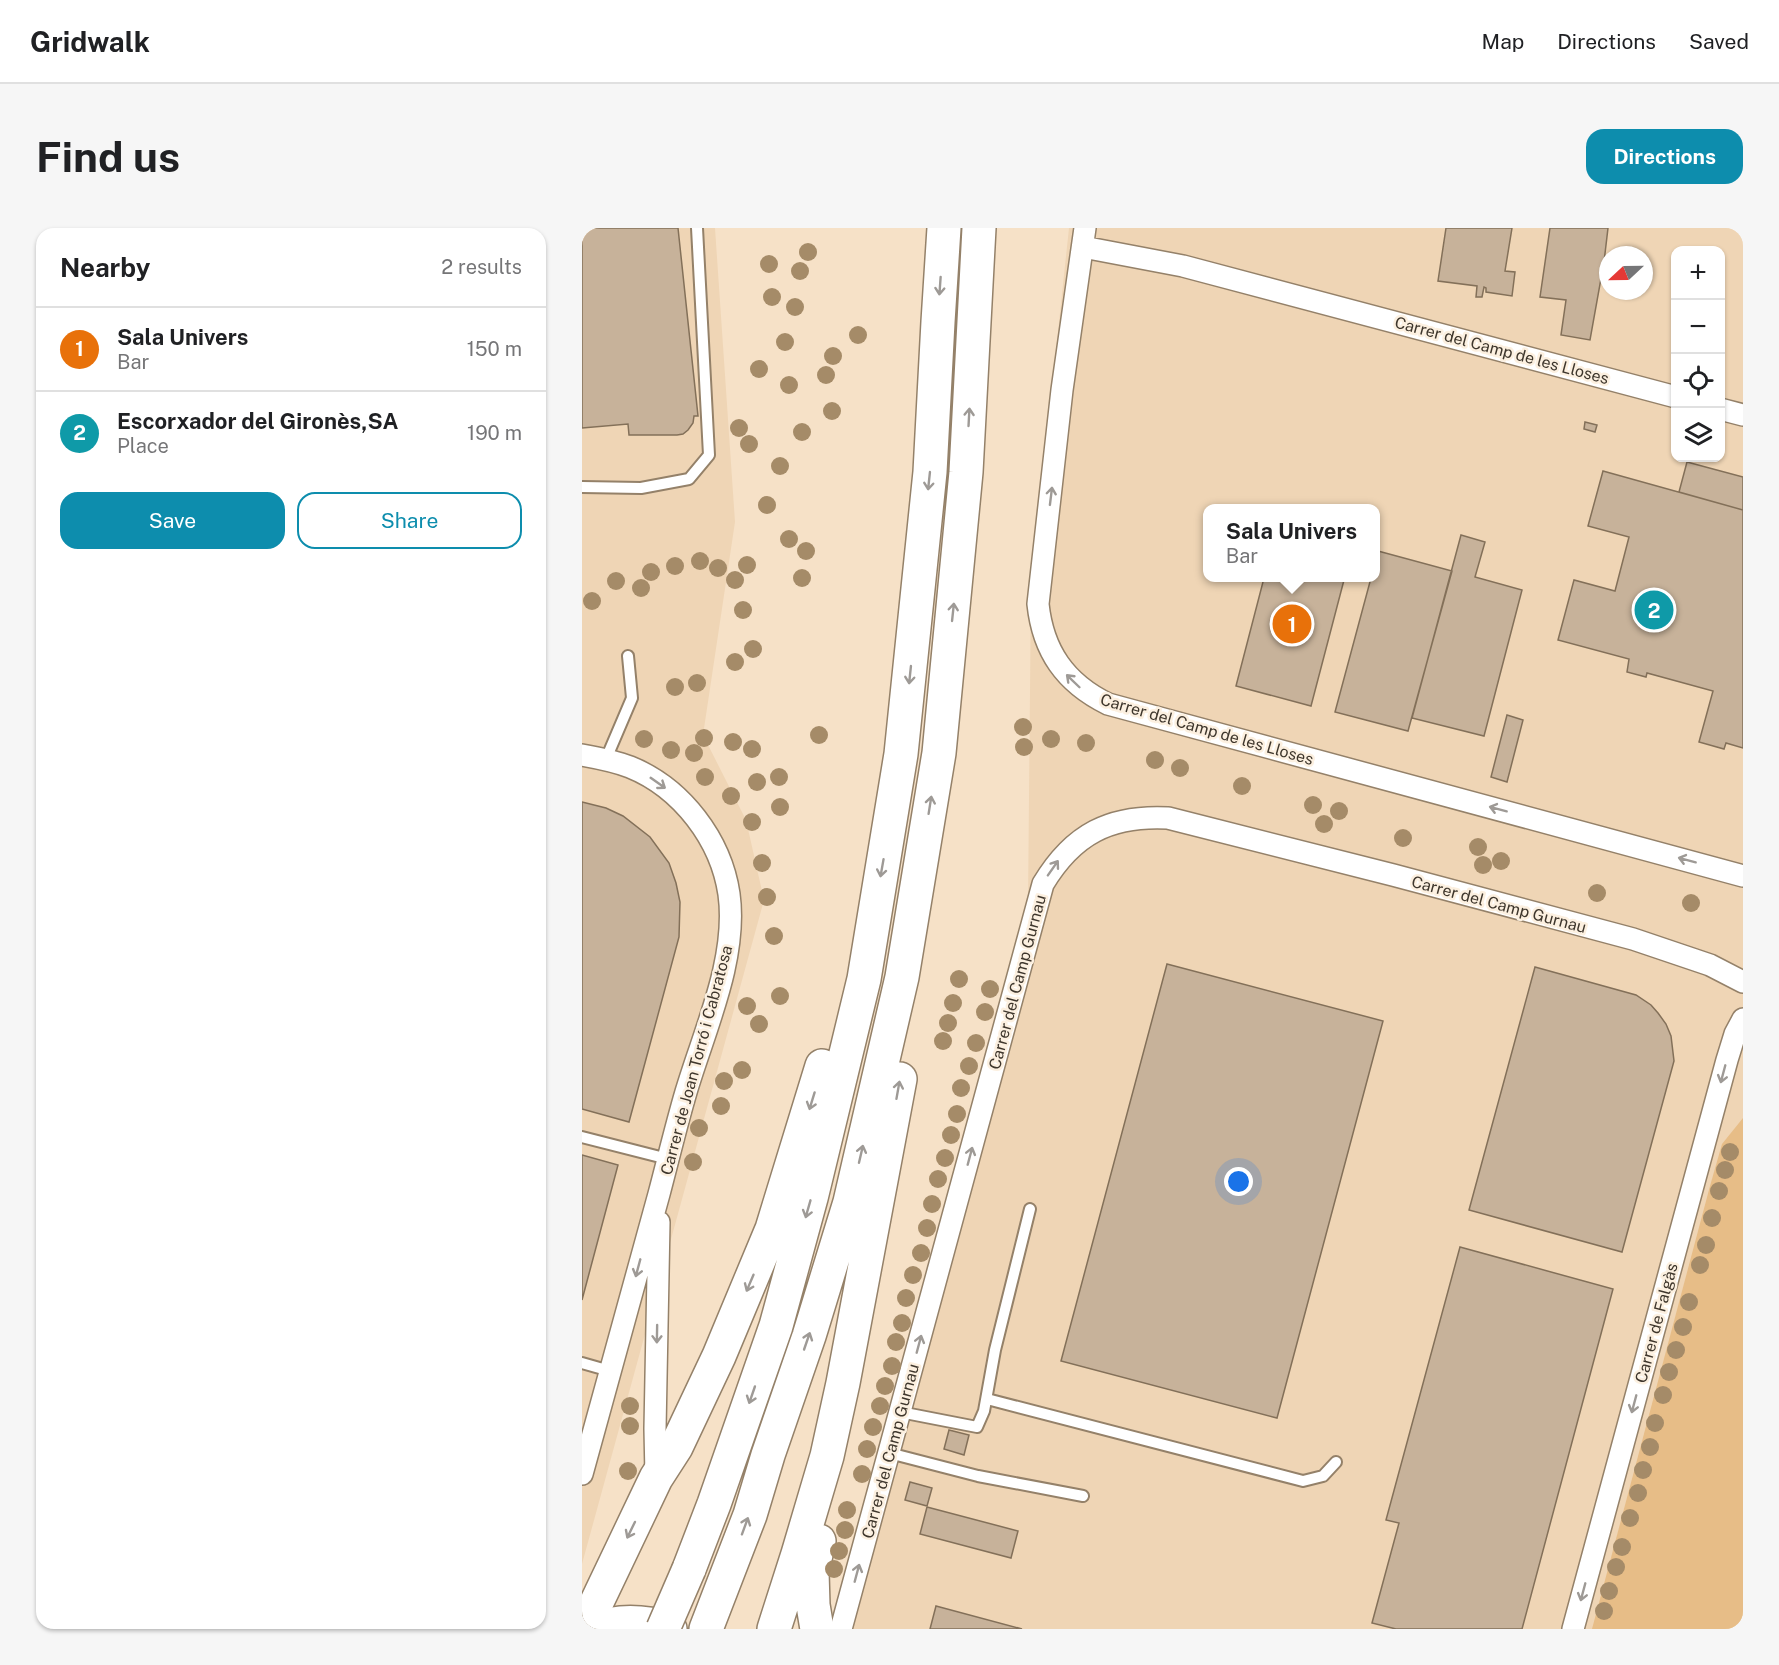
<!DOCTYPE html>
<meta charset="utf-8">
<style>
:root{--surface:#fff;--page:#f6f6f6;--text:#202124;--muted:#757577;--line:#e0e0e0;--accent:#0d8dad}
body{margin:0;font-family:"Public Sans",sans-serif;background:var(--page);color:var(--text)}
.controls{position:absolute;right:18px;top:18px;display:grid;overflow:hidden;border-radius:12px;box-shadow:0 2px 4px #0004}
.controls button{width:54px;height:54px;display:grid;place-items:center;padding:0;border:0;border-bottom:2px solid var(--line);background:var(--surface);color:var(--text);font:30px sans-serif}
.compass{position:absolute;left:1017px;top:18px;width:54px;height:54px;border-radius:50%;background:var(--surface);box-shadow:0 2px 4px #0004;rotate:248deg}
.you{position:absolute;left:657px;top:954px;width:21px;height:21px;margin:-15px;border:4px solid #fff;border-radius:50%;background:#1a73e8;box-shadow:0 0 0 9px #1a73e833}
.badge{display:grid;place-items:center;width:39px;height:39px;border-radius:50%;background:var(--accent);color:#fff;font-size:20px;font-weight:700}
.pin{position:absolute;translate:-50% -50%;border:3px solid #fff;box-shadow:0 2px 6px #0006}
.popup{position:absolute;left:621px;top:276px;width:177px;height:78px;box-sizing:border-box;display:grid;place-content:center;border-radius:12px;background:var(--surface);filter:drop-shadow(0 2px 4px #0005);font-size:20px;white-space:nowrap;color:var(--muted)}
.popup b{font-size:22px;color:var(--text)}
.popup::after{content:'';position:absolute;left:50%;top:100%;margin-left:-12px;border:12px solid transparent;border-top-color:var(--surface)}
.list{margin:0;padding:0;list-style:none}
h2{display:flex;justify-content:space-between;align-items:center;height:78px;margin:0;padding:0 24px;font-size:26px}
h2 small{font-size:20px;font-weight:400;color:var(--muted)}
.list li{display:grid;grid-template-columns:39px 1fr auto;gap:18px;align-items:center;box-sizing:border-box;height:84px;padding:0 24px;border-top:2px solid var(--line)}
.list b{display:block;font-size:22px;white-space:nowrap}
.list p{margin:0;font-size:20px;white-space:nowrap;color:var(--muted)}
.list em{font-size:20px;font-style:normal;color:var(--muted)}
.actions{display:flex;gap:12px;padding:18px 24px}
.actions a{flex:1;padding:14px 0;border:2px solid var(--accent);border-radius:18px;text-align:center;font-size:21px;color:var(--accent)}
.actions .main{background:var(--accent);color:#fff}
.icon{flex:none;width:33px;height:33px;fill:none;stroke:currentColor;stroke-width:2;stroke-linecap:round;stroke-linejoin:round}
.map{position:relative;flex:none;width:1161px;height:1401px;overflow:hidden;border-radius:18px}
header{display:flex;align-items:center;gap:36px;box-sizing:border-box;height:84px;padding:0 30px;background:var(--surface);border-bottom:2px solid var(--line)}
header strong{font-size:28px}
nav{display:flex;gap:33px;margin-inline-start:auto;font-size:21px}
.intro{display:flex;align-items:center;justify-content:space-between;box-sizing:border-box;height:144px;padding:0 36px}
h1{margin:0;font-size:42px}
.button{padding:15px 27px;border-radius:18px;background:var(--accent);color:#fff;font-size:21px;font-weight:700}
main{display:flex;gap:36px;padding:0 36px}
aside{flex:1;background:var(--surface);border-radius:18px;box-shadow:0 2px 4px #0004}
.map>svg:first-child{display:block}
.built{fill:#efd5b5;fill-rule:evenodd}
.green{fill:#e7bd87}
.building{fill:#c7b29a;stroke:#837059;stroke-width:1.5}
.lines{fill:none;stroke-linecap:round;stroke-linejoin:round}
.service-casing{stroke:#948169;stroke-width:14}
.minor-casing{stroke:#948169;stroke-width:24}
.primary-casing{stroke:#948169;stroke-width:36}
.trunk-casing{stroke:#948169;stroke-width:36}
.service{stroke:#fff;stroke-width:10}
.minor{stroke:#fff;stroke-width:21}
.primary{stroke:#fff;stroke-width:33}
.trunk{stroke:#fff;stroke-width:33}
.trunk-bridge-casing{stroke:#948169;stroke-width:36;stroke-linecap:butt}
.trunk-bridge{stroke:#fff;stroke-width:33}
.tree{fill:#a58b68}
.oneway{stroke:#9e9a96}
.labels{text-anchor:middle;stroke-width:5;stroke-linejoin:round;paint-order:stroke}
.street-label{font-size:16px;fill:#3e362c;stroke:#fcf0e0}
</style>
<header>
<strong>Gridwalk</strong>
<nav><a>Map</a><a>Directions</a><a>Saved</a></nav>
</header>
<div class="intro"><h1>Find us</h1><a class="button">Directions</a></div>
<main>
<aside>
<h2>Nearby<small>2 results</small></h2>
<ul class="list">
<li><span class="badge" style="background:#e8710a">1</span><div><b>Sala Univers</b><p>Bar</p></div><em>150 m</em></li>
<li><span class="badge" style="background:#0f9aa8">2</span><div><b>Escorxador del Gironès,SA</b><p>Place</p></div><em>190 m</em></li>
</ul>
<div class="actions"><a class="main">Save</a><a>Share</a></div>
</aside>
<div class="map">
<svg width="1161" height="1401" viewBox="0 0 1161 1401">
<rect width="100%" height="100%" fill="#f6e1c7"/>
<path class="built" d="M 0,0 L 133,0 L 153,294 L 121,507 L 164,592 L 182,672 L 0,1336 Z
M 487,0 L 1161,0 L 1161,1401 L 253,1401 L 446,676 L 449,358 ZM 1094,22 L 1138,22 L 1138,230 L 1094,230 ZM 1026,27 L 1062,27 L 1062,63 L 1026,63 ZM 626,280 L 794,280 L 794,350 L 626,350 Z"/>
<path class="green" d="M 1161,890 L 1161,1401 L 1010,1401 L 1128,958 L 1140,916 Z"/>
<path class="building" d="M 0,0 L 96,0 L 116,188 L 112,188 L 111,195 L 106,202 L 101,206 L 95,207 L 47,207 L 46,196 L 0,200 Z
M 864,0 L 930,0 L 923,43 L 933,44 L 930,68 L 904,64 L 904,60 L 902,59 L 900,69 L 894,69 L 895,58 L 856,53 Z
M 968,0 L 1026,0 L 1022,34 L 1008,112 L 979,107 L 984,72 L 958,69 Z
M 1003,194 L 1015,197 L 1013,204 L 1002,201 Z
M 1105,234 L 1161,249 L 1161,282 L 1097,264 Z
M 1021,243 L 1161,282 L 1161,520 L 1144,515 L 1142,521 L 1117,514 L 1131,463 L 1065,445 L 1064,449 L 1045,444 L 1047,431 L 976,412 L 992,352 L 1033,363 L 1047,309 L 1006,298 Z
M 879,307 L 903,314 L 893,349 L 940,362 L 902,508 L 830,490 Z
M 796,323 L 870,343 L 826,503 L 753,484 L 789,350 L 794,350 L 794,330 Z
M 682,350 L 753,350 L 762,352 L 729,478 L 654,458 Z
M 925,487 L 941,492 L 925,554 L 909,549 Z
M 0,574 L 24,580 L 41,588 L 68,609 L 87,635 L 94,655 L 98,674 L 97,709 L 47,894 L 0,881 Z
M 585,736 L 801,793 L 695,1190 L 479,1133 Z
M 953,739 L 1054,767 L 1069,777 L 1076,785 L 1084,796 L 1089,808 L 1092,833 L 1040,1024 L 887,982 Z
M 0,927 L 36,937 L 0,1072 Z
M 878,1019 L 1031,1061 L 940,1401 L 814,1401 L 790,1395 L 817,1295 L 804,1292 Z
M 367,1202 L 387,1207 L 382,1227 L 362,1221 Z
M 328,1254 L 350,1260 L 345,1278 L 323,1272 Z
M 345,1279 L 436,1303 L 429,1330 L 338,1306 Z
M 354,1378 L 440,1401 L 348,1401 Z"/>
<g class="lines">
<defs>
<path id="service" d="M 0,259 L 59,260 L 107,251 L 127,227 L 115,0
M 24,531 L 50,470 L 46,428
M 0,909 L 86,931
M 0,1135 L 28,1143
M 405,1171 L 721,1253 L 741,1248 L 754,1234
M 318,1184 L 395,1199 L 402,1183 L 413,1122 L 448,981
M 307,1225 L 396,1248 L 501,1268"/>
<path id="minor" d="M 503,0 L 480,162 L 456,376 C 461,423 483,455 526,476 L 1161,648
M 501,19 L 601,38 L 1094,169
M 1138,181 L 1161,187
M 0,527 C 17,530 33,533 48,539 C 100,560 139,612 147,666 C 156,731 122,803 104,864 C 94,898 86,932 77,966 C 52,1059 25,1152 0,1246
M 74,1248 L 73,1201 L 77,994
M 259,1401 L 461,656 C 491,606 528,587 586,590 L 811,647 L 1051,711 L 1128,737 L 1161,754
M 991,1401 L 1145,832 L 1153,806 L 1161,791"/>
<path id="primary" d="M 11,1401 C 36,1392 63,1393 88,1401"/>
<path id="trunk" d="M 107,1341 L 132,1276 L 194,1098 L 229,970 L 282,751 L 319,526 L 348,244 L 356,94 L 362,0
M 2,1401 L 74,1250 L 94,1219 L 137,1128 L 190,1001 L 240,838
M 124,1401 L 168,1287 L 186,1227 L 227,1108 L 268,974 L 320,749 L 357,525 L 384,244 L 397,0
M 192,1401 L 216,1326 L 245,1228 L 261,1155 L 318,851
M 235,1401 L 231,1377 L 230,1344 L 237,1313"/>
</defs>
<use href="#service" class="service-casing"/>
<use href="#minor" class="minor-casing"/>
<use href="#primary" class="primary-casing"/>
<use href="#trunk" class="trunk-casing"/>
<use href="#service" class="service"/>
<use href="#minor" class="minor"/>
<use href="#primary" class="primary"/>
<use href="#trunk" class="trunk"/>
<defs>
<path id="trunk-bridge" d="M 81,1401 L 107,1341"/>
</defs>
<use href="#trunk-bridge" class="trunk-bridge-casing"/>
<use href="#trunk-bridge" class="trunk-bridge"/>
</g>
<g class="tree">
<circle cx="226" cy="24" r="9"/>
<circle cx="187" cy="36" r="9"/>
<circle cx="218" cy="43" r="9"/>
<circle cx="190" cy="69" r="9"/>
<circle cx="213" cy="79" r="9"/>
<circle cx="276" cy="107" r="9"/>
<circle cx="203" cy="114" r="9"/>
<circle cx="251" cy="128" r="9"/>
<circle cx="177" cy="141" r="9"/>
<circle cx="244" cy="147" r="9"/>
<circle cx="207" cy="157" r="9"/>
<circle cx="250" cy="183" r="9"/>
<circle cx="157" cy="200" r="9"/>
<circle cx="220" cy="204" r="9"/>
<circle cx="167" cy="216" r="9"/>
<circle cx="198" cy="238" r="9"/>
<circle cx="185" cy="277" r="9"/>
<circle cx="207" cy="311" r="9"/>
<circle cx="224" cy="323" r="9"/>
<circle cx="118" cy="333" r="9"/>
<circle cx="165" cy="337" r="9"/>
<circle cx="93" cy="338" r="9"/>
<circle cx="136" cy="340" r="9"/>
<circle cx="69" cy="344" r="9"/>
<circle cx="220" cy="350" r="9"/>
<circle cx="153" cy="352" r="9"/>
<circle cx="34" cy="353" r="9"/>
<circle cx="59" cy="360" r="9"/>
<circle cx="10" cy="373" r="9"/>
<circle cx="161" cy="382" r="9"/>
<circle cx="171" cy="421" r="9"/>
<circle cx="153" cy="434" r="9"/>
<circle cx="115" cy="455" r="9"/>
<circle cx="93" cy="459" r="9"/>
<circle cx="441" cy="499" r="9"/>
<circle cx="237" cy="507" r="9"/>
<circle cx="122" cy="510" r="9"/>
<circle cx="62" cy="511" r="9"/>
<circle cx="469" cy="511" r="9"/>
<circle cx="151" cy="514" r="9"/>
<circle cx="504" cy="515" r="9"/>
<circle cx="442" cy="519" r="9"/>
<circle cx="170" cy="521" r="9"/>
<circle cx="89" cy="522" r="9"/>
<circle cx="112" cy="525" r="9"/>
<circle cx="573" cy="532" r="9"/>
<circle cx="598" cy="540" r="9"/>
<circle cx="123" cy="549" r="9"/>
<circle cx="197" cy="549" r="9"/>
<circle cx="175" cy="554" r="9"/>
<circle cx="660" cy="558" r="9"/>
<circle cx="149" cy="568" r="9"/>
<circle cx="731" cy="577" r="9"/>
<circle cx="198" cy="579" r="9"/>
<circle cx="757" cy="583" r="9"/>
<circle cx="170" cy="594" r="9"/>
<circle cx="742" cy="596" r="9"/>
<circle cx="821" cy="610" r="9"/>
<circle cx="896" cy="619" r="9"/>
<circle cx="919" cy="633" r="9"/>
<circle cx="180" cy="635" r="9"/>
<circle cx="901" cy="637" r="9"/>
<circle cx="1015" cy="665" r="9"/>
<circle cx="185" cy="669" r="9"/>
<circle cx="1109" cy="675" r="9"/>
<circle cx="192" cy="708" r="9"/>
<circle cx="377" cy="751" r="9"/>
<circle cx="408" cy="761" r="9"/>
<circle cx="198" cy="768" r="9"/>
<circle cx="371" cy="775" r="9"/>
<circle cx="165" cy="778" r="9"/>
<circle cx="403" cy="784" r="9"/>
<circle cx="366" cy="795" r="9"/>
<circle cx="177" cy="796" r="9"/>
<circle cx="361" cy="813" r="9"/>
<circle cx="394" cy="815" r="9"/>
<circle cx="387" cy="838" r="9"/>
<circle cx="160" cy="842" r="9"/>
<circle cx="142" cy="853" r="9"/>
<circle cx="379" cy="860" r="9"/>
<circle cx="139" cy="878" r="9"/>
<circle cx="375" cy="886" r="9"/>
<circle cx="117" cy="900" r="9"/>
<circle cx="369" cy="907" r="9"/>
<circle cx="1148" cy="924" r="9"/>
<circle cx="363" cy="930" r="9"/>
<circle cx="111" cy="934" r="9"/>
<circle cx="1143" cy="942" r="9"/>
<circle cx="356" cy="951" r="9"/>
<circle cx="1137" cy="963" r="9"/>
<circle cx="350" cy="976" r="9"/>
<circle cx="1130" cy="990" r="9"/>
<circle cx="345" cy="1000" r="9"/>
<circle cx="1124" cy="1017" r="9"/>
<circle cx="339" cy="1025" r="9"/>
<circle cx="1118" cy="1037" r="9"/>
<circle cx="331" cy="1047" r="9"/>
<circle cx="324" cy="1070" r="9"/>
<circle cx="1107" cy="1074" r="9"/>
<circle cx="320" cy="1095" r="9"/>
<circle cx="1101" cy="1099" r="9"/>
<circle cx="314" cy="1114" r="9"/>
<circle cx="1094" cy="1122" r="9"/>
<circle cx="310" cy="1138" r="9"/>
<circle cx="1087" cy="1144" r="9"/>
<circle cx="303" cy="1158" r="9"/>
<circle cx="1081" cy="1167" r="9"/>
<circle cx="48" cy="1178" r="9"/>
<circle cx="298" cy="1178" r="9"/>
<circle cx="1073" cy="1195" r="9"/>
<circle cx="48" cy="1198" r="9"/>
<circle cx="291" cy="1199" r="9"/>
<circle cx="1068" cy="1219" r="9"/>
<circle cx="285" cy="1221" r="9"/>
<circle cx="1061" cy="1242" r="9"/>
<circle cx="46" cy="1243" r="9"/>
<circle cx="280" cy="1246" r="9"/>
<circle cx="1056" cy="1265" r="9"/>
<circle cx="265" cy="1282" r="9"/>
<circle cx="1048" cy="1290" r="9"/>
<circle cx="263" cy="1302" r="9"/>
<circle cx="1040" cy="1319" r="9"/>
<circle cx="257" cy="1323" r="9"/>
<circle cx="1034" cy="1339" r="9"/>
<circle cx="252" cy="1341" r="9"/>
<circle cx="1027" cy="1363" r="9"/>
<circle cx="1022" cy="1383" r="9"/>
</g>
<defs><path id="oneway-shaft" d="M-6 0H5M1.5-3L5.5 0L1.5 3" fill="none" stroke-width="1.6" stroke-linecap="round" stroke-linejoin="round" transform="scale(1.5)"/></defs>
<g class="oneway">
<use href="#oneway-shaft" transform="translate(358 58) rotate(94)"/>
<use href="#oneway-shaft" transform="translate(387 189) rotate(-87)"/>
<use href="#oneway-shaft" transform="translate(347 253) rotate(96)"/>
<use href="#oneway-shaft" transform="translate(469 268) rotate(-83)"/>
<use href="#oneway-shaft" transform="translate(371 384) rotate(-84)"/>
<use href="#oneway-shaft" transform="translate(328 447) rotate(96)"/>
<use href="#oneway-shaft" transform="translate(491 453) rotate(-136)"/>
<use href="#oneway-shaft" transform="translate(76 555) rotate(35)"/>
<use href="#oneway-shaft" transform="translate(348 577) rotate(-81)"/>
<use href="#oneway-shaft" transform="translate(916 581) rotate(-165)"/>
<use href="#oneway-shaft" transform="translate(1105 632) rotate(-165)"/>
<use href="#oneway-shaft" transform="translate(300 640) rotate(100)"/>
<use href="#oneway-shaft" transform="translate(471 640) rotate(-55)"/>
<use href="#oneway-shaft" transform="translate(1141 846) rotate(105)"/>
<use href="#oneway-shaft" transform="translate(316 862) rotate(-80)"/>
<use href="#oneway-shaft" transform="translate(230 873) rotate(107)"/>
<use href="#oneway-shaft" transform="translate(279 926) rotate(-77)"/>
<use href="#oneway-shaft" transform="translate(388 928) rotate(-75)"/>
<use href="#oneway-shaft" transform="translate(226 981) rotate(106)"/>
<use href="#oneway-shaft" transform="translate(56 1040) rotate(105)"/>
<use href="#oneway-shaft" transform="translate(168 1055) rotate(113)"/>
<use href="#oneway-shaft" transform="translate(75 1106) rotate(91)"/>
<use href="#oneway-shaft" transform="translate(225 1113) rotate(-71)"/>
<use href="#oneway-shaft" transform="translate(337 1116) rotate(-75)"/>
<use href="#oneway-shaft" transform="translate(170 1167) rotate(109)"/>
<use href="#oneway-shaft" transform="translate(1052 1176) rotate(105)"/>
<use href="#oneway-shaft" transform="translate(163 1298) rotate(-70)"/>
<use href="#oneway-shaft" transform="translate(49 1302) rotate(116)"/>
<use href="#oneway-shaft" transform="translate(275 1345) rotate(-75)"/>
<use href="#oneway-shaft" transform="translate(1001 1364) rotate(105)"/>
</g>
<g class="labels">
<g class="street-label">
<text transform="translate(920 122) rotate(15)" y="6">Carrer del Camp de les Lloses</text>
<text transform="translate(625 501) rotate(16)" y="6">Carrer del Camp de les Lloses</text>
<text transform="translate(917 676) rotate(15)" y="6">Carrer del Camp Gurnau</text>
<text transform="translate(435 754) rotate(-75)" y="6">Carrer del Camp Gurnau</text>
<text transform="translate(114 832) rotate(-75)" y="6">Carrer de Joan Torró i Cabratosa</text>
<text transform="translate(1074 1095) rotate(-75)" y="6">Carrer de Falgàs</text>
<text transform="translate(308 1223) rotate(-75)" y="6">Carrer del Camp Gurnau</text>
</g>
</g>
</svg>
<div class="controls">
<button>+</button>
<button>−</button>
<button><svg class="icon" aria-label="locate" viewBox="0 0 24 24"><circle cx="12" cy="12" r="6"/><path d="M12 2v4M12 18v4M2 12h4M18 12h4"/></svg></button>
<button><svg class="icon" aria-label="layers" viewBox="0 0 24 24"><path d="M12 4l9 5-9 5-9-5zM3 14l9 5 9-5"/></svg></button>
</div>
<svg class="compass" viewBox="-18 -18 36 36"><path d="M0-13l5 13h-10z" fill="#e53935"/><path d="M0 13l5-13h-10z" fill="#757577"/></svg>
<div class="you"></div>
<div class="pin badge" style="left:710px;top:396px;background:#e8710a">1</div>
<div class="popup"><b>Sala Univers</b>Bar</div>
<div class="pin badge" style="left:1072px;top:382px;background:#0f9aa8">2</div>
</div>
</main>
